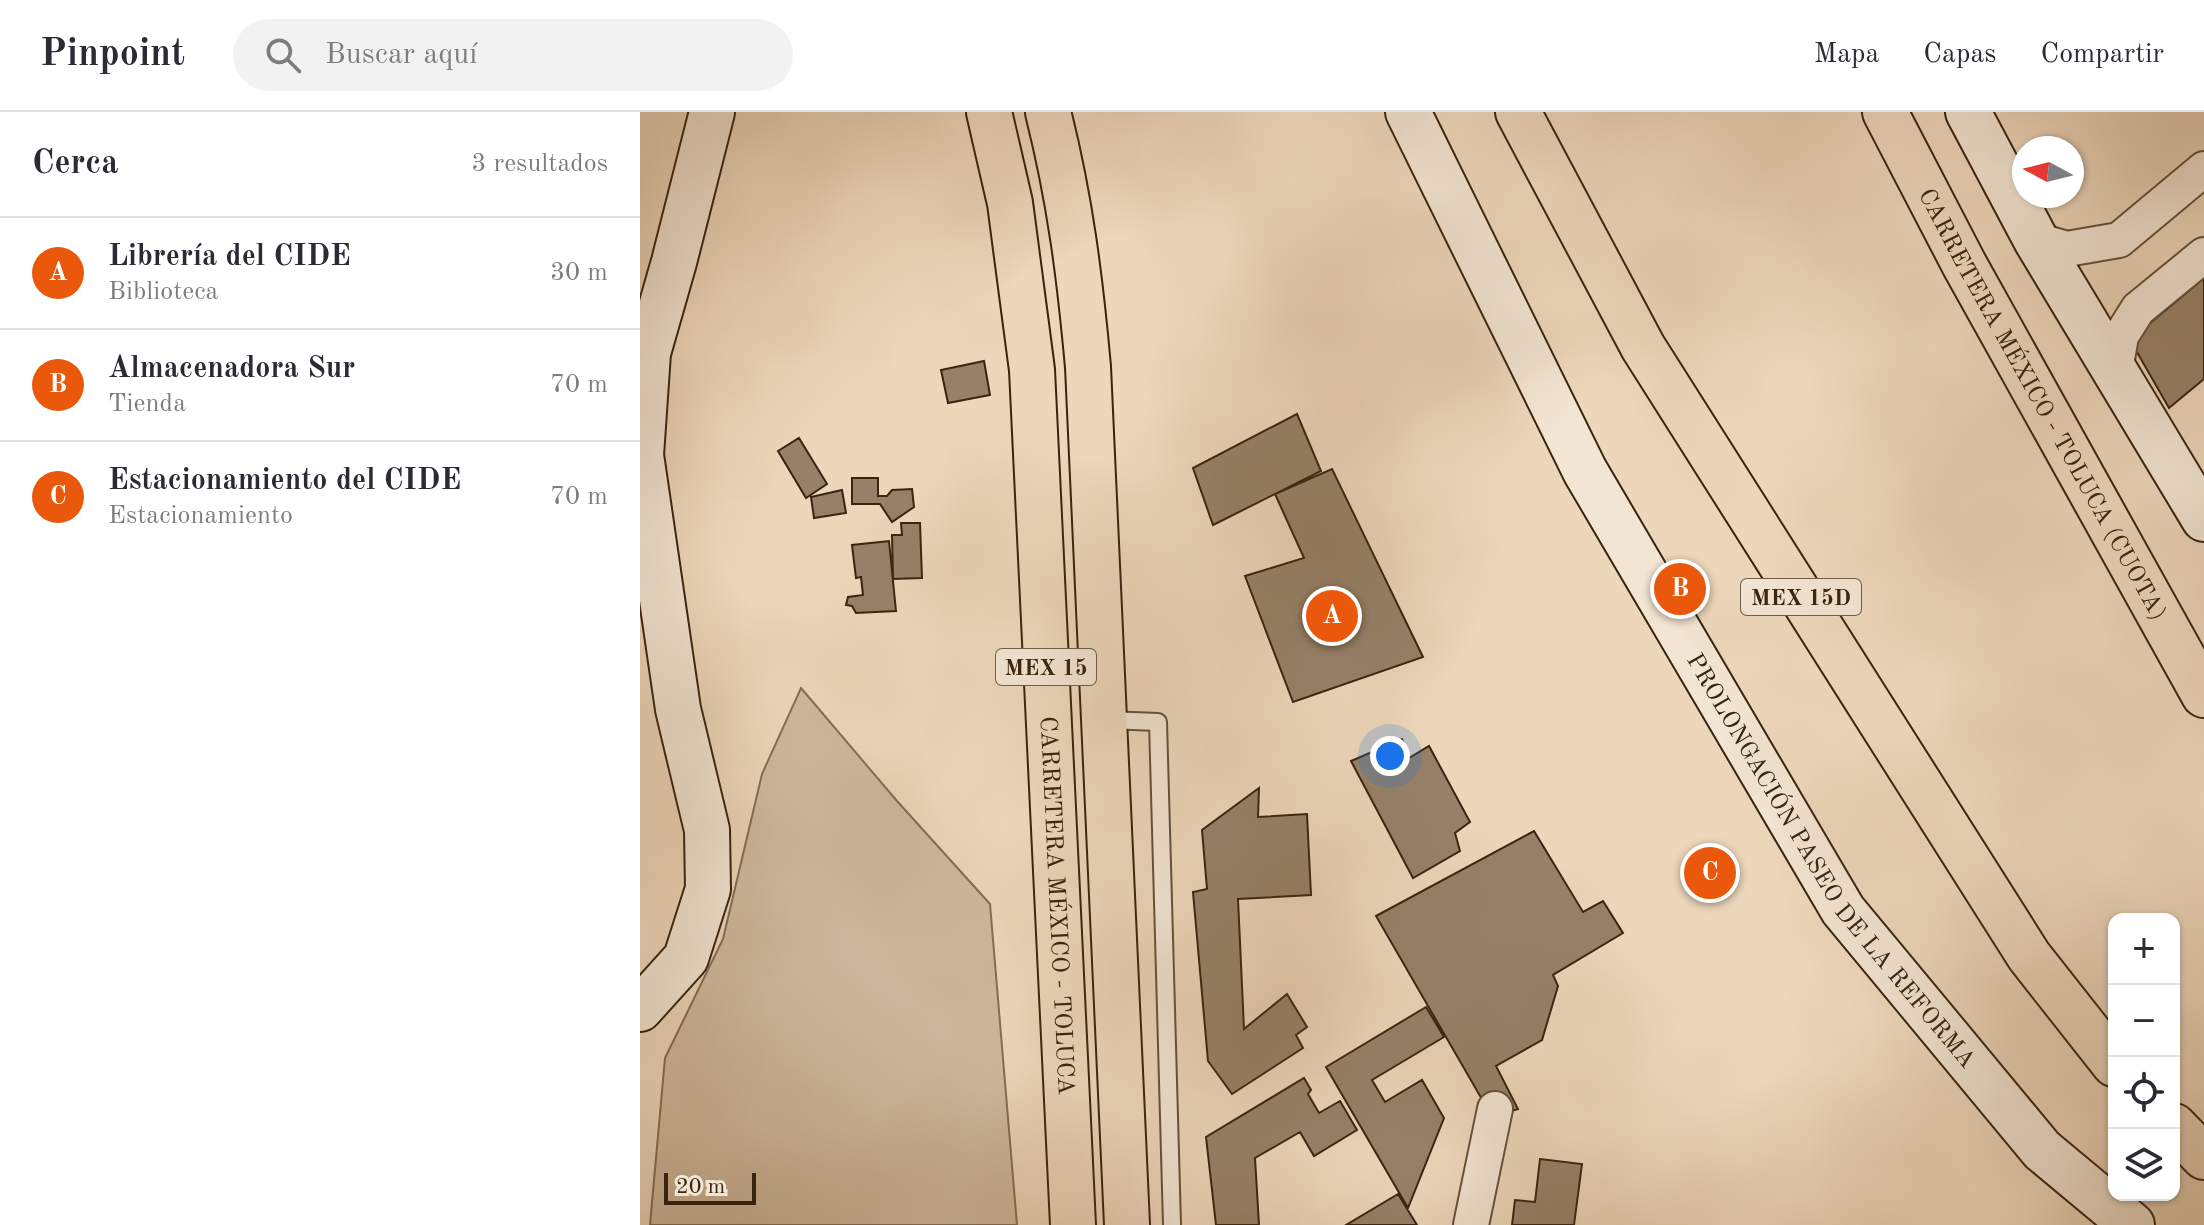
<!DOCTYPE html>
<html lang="es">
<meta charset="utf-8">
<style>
:root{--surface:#fff;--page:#f2f2f3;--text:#2b2b33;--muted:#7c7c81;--line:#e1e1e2;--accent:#ea580c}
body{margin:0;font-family:"Old Standard TT",serif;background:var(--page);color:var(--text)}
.controls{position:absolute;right:24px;bottom:24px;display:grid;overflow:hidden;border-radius:16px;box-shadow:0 2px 6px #0004}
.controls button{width:72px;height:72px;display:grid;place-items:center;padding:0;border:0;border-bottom:2px solid var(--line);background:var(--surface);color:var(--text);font:40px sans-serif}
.compass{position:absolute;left:1372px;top:24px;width:72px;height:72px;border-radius:50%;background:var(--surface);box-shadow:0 2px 6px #0004;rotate:277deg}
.scale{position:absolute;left:24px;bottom:20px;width:92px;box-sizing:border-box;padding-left:8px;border:4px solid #38240f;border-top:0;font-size:22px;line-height:28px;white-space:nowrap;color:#38240f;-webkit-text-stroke:6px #f3e5d3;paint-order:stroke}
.you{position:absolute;left:750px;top:644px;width:28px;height:28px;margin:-20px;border:6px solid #fff;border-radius:50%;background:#1a73e8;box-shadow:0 0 0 12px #1a73e833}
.badge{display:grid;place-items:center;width:52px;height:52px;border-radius:50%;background:var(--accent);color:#fff;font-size:26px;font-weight:700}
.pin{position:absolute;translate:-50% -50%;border:4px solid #fff;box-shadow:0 2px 8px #0006}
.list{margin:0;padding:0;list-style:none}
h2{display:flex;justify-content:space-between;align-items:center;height:104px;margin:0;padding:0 32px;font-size:34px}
h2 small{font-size:26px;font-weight:400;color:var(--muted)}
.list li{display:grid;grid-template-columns:52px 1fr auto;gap:24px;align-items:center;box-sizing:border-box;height:112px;padding:0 32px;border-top:2px solid var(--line)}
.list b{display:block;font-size:30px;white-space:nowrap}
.list p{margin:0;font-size:26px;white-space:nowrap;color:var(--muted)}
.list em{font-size:26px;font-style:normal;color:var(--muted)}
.icon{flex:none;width:44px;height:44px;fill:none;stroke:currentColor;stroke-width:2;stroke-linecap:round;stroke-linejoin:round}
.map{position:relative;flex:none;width:1564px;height:1113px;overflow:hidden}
header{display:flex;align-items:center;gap:48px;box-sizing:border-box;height:112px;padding:0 40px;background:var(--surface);border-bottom:2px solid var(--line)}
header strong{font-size:38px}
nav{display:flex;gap:44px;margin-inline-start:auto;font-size:28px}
.search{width:560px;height:72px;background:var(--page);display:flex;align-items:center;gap:20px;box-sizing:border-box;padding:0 28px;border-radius:44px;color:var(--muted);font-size:30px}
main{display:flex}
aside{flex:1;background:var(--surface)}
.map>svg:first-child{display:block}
.green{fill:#ceb99e;stroke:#836e56;stroke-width:2}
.building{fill:#968168;stroke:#38240f;stroke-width:2}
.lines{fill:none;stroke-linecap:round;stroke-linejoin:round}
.lane-casing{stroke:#65513a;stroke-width:20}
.street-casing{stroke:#65513a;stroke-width:38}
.secondary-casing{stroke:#38240f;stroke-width:48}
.primary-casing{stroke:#38240f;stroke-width:48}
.highway-casing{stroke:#38240f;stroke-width:48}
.lane{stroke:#f3e5d3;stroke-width:16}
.street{stroke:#f3e5d3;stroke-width:34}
.secondary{stroke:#f3e5d3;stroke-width:44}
.primary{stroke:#edd7bb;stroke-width:44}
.highway{stroke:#edd7bb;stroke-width:44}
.labels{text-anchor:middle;stroke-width:8;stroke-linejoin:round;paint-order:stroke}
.shield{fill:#f3e5d3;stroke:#705e4a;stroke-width:2}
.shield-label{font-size:22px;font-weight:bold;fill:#38240f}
.street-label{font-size:24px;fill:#38240f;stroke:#f3e5d3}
</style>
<header>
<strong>Pinpoint</strong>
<div class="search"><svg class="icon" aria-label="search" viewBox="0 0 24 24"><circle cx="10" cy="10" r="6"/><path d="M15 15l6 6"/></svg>Buscar aquí</div>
<nav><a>Mapa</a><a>Capas</a><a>Compartir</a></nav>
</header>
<main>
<aside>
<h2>Cerca<small>3 resultados</small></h2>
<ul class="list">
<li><span class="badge">A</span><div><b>Librería del CIDE</b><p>Biblioteca</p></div><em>30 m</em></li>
<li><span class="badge">B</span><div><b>Almacenadora Sur</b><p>Tienda</p></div><em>70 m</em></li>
<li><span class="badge">C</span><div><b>Estacionamiento del CIDE</b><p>Estacionamiento</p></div><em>70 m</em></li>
</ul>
</aside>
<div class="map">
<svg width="1564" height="1113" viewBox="0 0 1564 1113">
<rect width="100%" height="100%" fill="#edd7bb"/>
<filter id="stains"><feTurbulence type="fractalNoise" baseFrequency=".0025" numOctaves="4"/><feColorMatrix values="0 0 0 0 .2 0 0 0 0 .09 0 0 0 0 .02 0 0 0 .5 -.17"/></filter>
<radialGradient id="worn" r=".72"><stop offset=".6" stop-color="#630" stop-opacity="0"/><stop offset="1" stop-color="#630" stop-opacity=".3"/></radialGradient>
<path class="green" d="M 161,576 L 257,689 L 350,792 L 377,1113 L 10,1113 L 25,946 L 83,827 L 122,662 Z"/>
<path class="building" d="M 1564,166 L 1564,267 L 1529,296 L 1490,228 Z
M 344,249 L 350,283 L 308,291 L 301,258 Z
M 657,302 L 681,359 L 573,413 L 553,356 Z
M 159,326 L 187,372 L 166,386 L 138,339 Z
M 692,357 L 783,545 L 653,590 L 605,464 L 664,446 L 635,382 Z
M 212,366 L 238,366 L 238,384 L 247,384 L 252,378 L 272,377 L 274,395 L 252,410 L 240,392 L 212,392 Z
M 202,378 L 206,401 L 174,406 L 171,385 Z
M 261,411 L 280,411 L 282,466 L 253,467 L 252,423 L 262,423 Z
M 249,429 L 256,499 L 216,501 L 212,494 L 206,493 L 208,485 L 223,483 L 221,465 L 216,466 L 212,433 Z
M 762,627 L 769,646 L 789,634 L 830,710 L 815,721 L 820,739 L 773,766 L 711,649 Z
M 619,676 L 618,705 L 667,702 L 671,783 L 598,787 L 604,917 L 647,882 L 667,915 L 656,923 L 663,936 L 592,982 L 568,949 L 553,780 L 567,777 L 562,718 Z
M 894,719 L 943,800 L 963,789 L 983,821 L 913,863 L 918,874 L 902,928 L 856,954 L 878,997 L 864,1001 L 847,996 L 736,804 Z
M 786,895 L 804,925 L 732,968 L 745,990 L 782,968 L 804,1006 L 768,1096 L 686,955 Z
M 664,966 L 671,978 L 668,982 L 679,1001 L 700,989 L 717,1018 L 674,1044 L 660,1020 L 615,1046 L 619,1113 L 576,1113 L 566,1025 Z
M 900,1047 L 942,1052 L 934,1113 L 872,1113 L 875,1088 L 895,1090 Z
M 758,1082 L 777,1113 L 706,1113 Z"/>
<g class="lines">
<defs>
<path id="lane" d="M 467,608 L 518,610 L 532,1113"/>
<path id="street" d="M 1396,128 L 1427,137 L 1479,128 L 1564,57
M 1475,259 L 1481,224 L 1498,197 L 1564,143
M 831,1113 L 855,997"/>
<g id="secondary">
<path id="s1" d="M 768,0 L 945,359 L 1203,798 L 1402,1038 L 1492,1113"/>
<path d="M 1328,0 L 1396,128 L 1564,407"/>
<path d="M 0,897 L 46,846 L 68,777 L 67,718 L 38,597 L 1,343 L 8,241 L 34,150 L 72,0"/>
</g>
<g id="primary">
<path id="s2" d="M 349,0 L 370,91 L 392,258 L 433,1113"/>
<path d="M 408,0 C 430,87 440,166 448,255 L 487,1113"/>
</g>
<g id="highway">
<path d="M 878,0 L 1003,235 L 1389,844 L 1474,952"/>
<path id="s3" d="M 1245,0 L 1324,152 L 1564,583"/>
<path d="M 1534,1014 L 1564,1045"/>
</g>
</defs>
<use href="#lane" class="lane-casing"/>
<use href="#street" class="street-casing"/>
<use href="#secondary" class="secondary-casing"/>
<use href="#primary" class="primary-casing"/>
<use href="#highway" class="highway-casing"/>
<use href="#lane" class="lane"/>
<use href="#street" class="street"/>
<use href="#secondary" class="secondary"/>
<use href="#primary" class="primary"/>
<use href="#highway" class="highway"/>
</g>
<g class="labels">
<g class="shield">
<rect x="1101" y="467" width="120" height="36" rx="6"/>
<rect x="356" y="537" width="100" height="36" rx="6"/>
</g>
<g class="shield-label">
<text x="1161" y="493">MEX 15D</text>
<text x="406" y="563">MEX 15</text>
</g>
<g class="street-label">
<text dy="8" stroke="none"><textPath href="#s3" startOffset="332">CARRETERA MÉXICO - TOLUCA (CUOTA)</textPath></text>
<text dy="8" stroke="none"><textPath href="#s1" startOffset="862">PROLONGACIÓN PASEO DE LA REFORMA</textPath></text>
<text dy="8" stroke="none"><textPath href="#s2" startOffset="798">CARRETERA MÉXICO - TOLUCA</textPath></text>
</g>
</g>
<rect width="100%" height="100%" filter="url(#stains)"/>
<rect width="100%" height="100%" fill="url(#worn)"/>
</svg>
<div class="controls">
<button>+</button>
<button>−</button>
<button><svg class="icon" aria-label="locate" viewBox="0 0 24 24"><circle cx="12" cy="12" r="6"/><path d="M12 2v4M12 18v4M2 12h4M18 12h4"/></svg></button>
<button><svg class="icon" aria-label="layers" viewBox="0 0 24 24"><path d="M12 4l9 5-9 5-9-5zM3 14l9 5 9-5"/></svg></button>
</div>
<svg class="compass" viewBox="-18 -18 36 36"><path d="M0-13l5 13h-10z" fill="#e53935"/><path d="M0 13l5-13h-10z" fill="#7c7c81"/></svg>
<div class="scale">20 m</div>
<div class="you"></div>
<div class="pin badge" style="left:692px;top:504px">A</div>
<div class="pin badge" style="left:1040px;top:477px">B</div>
<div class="pin badge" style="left:1070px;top:761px">C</div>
</div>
</main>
